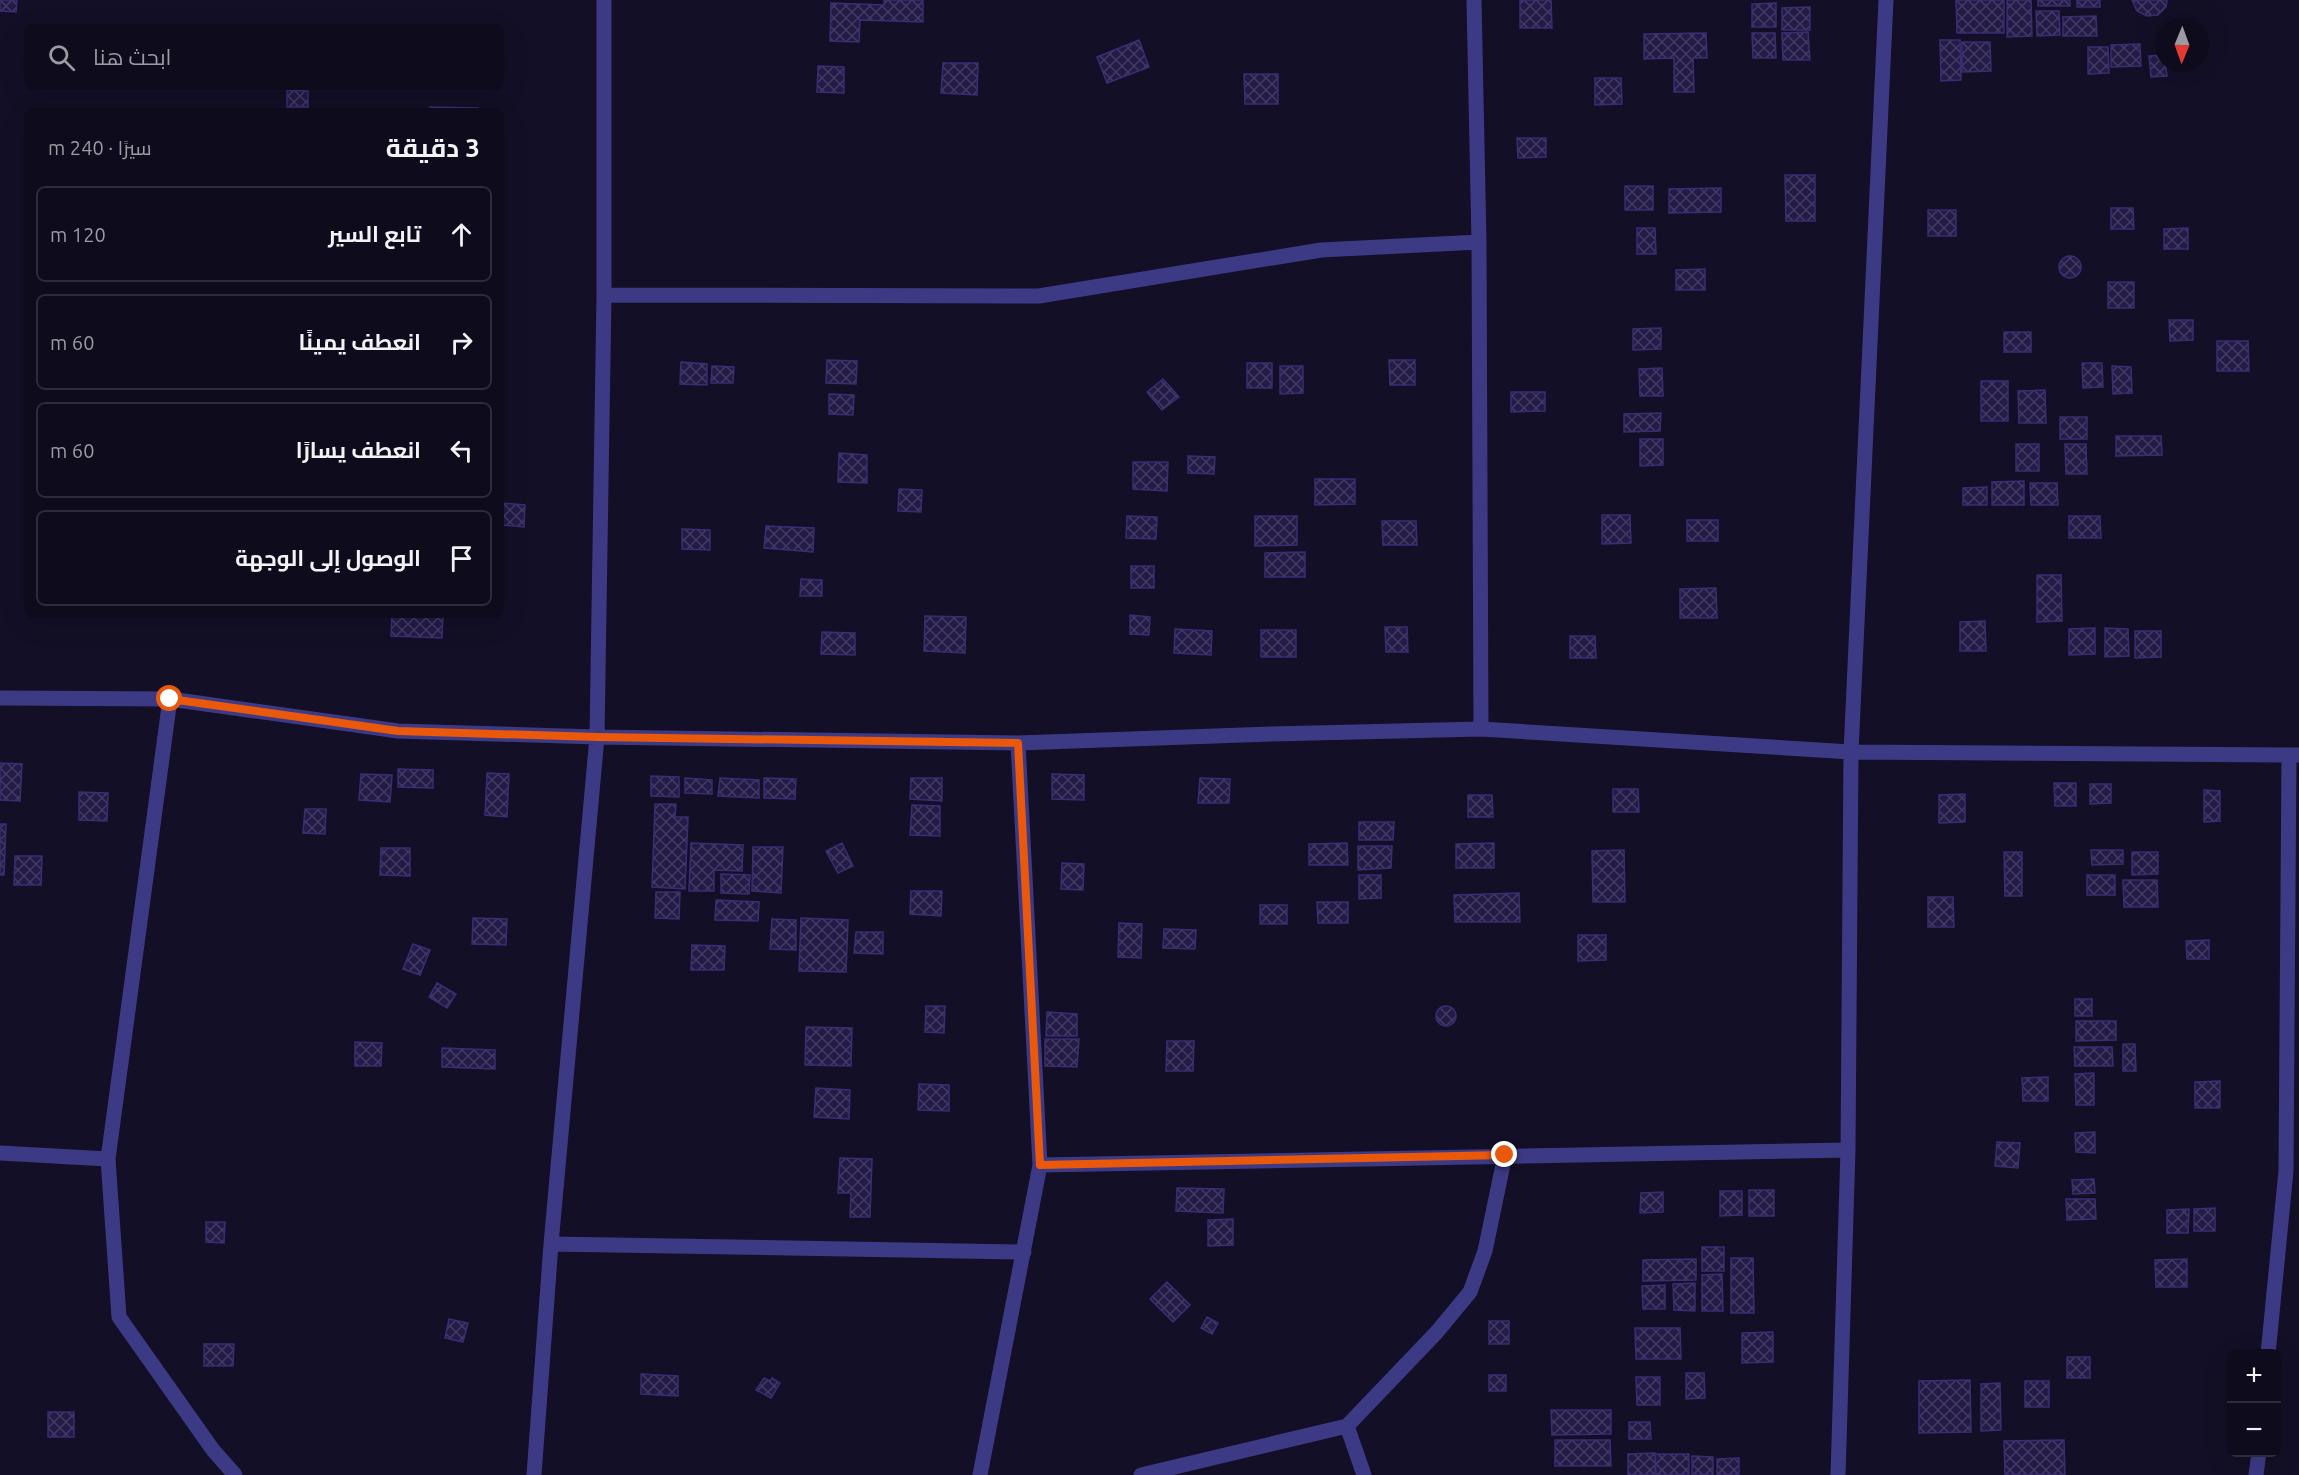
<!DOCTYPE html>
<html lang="ar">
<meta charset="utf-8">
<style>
:root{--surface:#0e0b1c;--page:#171425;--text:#f1f3f6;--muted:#9b9ba3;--line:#2e2b3b}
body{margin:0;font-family:Ubuntu,Cairo,sans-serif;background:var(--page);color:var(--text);direction:rtl}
.controls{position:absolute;right:18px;bottom:18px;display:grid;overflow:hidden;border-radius:9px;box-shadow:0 6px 24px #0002}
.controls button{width:54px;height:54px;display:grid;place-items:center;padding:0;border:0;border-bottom:2px solid var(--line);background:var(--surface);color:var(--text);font:30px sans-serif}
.compass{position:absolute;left:2155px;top:18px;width:54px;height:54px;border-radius:50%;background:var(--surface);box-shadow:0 6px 24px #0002;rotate:181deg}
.stop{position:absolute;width:18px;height:18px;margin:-14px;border:4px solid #ea580c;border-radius:50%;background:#fff}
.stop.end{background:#ea580c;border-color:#fff;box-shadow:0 2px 6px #0008}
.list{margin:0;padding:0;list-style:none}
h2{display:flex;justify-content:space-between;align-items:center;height:78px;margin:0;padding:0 24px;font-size:26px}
h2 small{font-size:20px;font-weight:400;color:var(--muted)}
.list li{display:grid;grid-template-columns:39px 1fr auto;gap:18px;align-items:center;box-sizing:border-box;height:96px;margin:0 12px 12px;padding:0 12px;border:2px solid var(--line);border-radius:9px}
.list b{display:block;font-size:22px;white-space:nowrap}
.list em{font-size:20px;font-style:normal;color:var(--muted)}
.icon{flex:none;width:33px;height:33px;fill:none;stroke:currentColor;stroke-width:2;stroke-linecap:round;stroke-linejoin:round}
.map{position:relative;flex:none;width:2299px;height:1475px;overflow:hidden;direction:ltr}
.search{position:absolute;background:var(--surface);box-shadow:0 6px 24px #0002;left:24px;top:24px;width:480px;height:66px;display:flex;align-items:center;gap:15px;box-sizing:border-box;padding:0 21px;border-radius:9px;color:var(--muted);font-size:22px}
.panel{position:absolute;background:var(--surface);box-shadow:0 6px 24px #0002;left:24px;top:108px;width:480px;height:510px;border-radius:9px;direction:rtl}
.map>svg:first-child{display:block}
.building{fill:url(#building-cross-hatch);stroke:#3b2d73;stroke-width:1.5}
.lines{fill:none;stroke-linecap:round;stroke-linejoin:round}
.minor{stroke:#3d3a85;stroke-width:15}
.route{stroke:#ea580c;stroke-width:8}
</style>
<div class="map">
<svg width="2299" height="1475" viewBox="0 0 2299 1475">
<defs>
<pattern id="building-cross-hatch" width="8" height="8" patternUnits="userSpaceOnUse" patternTransform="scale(1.5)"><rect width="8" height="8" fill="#241b47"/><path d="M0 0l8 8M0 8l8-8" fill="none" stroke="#433b63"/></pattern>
</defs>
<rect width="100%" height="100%" fill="#130f26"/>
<path class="building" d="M 0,0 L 17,0 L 16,12 L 0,11 Z
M 884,0 L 923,0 L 923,22 L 860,20 L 859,42 L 830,41 L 831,3 L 884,5 Z
M 1520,0 L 1551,0 L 1552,28 L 1520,28 Z
M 1956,0 L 2004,0 L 2004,33 L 1957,33 Z
M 2007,0 L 2031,0 L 2032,36 L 2007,37 Z
M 2038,0 L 2070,0 L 2070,6 L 2038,6 Z
M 2077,0 L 2100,0 L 2100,7 L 2077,7 Z
M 2132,0 L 2167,0 L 2166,7 L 2158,15 L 2147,16 L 2137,11 Z
M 1776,3 L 1776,27 L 1752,27 L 1752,4 Z
M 1810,7 L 1810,30 L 1782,30 L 1782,8 Z
M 2036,11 L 2059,11 L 2060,35 L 2037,36 Z
M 2096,16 L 2097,36 L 2063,36 L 2063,17 Z
M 1808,32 L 1810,60 L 1783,60 L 1782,33 Z
M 1706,33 L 1707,58 L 1693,58 L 1694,92 L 1674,92 L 1674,58 L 1644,59 L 1644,34 Z
M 1752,33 L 1775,33 L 1776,58 L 1753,58 Z
M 1139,40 L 1149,67 L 1107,83 L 1097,57 Z
M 1940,40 L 1960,40 L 1961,80 L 1941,81 Z
M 1962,42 L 1990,42 L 1991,71 L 1962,72 Z
M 2140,44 L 2141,66 L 2111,67 L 2111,45 Z
M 2088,47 L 2108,47 L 2109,73 L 2088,74 Z
M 2164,55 L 2167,76 L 2151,77 L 2149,56 Z
M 943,63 L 978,63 L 977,95 L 941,93 Z
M 818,66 L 844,67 L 844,93 L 817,92 Z
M 1244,74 L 1278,74 L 1278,104 L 1245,104 Z
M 1595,78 L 1621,78 L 1622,104 L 1595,105 Z
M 287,90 L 308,91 L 308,107 L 287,107 Z
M 430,107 L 478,108 L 478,111 L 430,111 Z
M 1517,138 L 1546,138 L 1546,157 L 1518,158 Z
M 1785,175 L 1815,175 L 1815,221 L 1786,221 Z
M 1625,186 L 1653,186 L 1653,210 L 1625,210 Z
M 1721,188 L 1721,212 L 1669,213 L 1669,189 Z
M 2111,208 L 2133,208 L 2134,229 L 2111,229 Z
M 1928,210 L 1956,210 L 1956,236 L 1928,236 Z
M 1637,228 L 1655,228 L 1656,254 L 1637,254 Z
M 2188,228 L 2188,249 L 2164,249 L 2164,229 Z
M2059 267a11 11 0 1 1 22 0a11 11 0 1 1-22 0Z
M 1705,269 L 1705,290 L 1676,290 L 1676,270 Z
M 2108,282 L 2134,282 L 2134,308 L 2108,308 Z
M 2169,320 L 2193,320 L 2193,340 L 2170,341 Z
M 1661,328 L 1661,349 L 1633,350 L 1633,329 Z
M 2004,332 L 2031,332 L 2031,352 L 2004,352 Z
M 2217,341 L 2248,341 L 2249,371 L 2217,371 Z
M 827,360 L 857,361 L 856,384 L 826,383 Z
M 1389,360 L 1415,360 L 1415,385 L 1390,385 Z
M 681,362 L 707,364 L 707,385 L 680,384 Z
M 1247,363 L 1272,363 L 1272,388 L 1247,388 Z
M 2082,363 L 2102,363 L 2103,387 L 2083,388 Z
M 712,366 L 734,367 L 733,383 L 711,383 Z
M 1280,366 L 1303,366 L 1303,393 L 1280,394 Z
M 2112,366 L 2131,367 L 2132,393 L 2113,394 Z
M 1662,368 L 1663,396 L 1640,396 L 1639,369 Z
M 1163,379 L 1179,397 L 1162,410 L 1147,392 Z
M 1981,381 L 2008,381 L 2008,421 L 1981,421 Z
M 2045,390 L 2046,423 L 2019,423 L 2018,391 Z
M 1511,392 L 1545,392 L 1545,411 L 1511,412 Z
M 829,394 L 854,395 L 853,415 L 829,414 Z
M 1661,413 L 1660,431 L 1624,432 L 1624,414 Z
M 2060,417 L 2087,417 L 2087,439 L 2060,439 Z
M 2116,436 L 2161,436 L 2162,455 L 2116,456 Z
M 1640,439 L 1663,439 L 1663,465 L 1640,466 Z
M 2016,444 L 2039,444 L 2039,471 L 2016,471 Z
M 2065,444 L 2086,444 L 2087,474 L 2066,474 Z
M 839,453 L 867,455 L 867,483 L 838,482 Z
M 1188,456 L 1215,457 L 1214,474 L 1188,473 Z
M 1133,462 L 1168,462 L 1167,491 L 1133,489 Z
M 1315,479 L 1355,479 L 1355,504 L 1315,505 Z
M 2024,481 L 2024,505 L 1992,505 L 1992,482 Z
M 2030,483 L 2057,483 L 2058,505 L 2031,505 Z
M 1987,487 L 1987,505 L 1963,505 L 1963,488 Z
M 899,489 L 922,490 L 921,512 L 898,511 Z
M 501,503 L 525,505 L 524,527 L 501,525 Z
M 1602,515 L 1630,515 L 1631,543 L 1602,544 Z
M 1127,516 L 1157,517 L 1156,539 L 1126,538 Z
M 1255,516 L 1297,516 L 1297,545 L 1255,546 Z
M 2069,516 L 2100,516 L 2101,538 L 2069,538 Z
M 1687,520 L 1718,520 L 1718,541 L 1687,541 Z
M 1382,521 L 1416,521 L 1417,545 L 1383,545 Z
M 766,526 L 814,528 L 813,552 L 764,548 Z
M 682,529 L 710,530 L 710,550 L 682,549 Z
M 1305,552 L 1305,577 L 1265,577 L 1265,553 Z
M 1131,566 L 1154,566 L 1154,588 L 1131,588 Z
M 2037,575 L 2061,575 L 2062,621 L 2037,622 Z
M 801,579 L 822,580 L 822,596 L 800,596 Z
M 1716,588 L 1717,618 L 1680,618 L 1680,589 Z
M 392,615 L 443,615 L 442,638 L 391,636 Z
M 1130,615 L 1150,617 L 1149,635 L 1130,634 Z
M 925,616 L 966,617 L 965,653 L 924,651 Z
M 1985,621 L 1986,651 L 1960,651 L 1960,622 Z
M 1385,627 L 1407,627 L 1408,652 L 1386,652 Z
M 2095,628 L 2095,654 L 2069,655 L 2069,629 Z
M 2105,628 L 2128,629 L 2129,656 L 2105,657 Z
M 1175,629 L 1212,631 L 1211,655 L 1174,653 Z
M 1261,630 L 1296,630 L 1296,657 L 1261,657 Z
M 2135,631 L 2161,631 L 2161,657 L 2135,658 Z
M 822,632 L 855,633 L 855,655 L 821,654 Z
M 1570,636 L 1595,636 L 1596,658 L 1570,658 Z
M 0,763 L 22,764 L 20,801 L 0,800 Z
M 398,769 L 433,770 L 433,788 L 398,787 Z
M 487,773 L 509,774 L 507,817 L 485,815 Z
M 361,774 L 392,775 L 390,802 L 359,800 Z
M 1052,774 L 1084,775 L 1084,800 L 1052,799 Z
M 651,776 L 679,777 L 679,797 L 651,796 Z
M 685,778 L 712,780 L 712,794 L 685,793 Z
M 720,778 L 759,780 L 759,798 L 718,796 Z
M 764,778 L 796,779 L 795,799 L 764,798 Z
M 911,778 L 942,778 L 942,801 L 910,799 Z
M 1200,778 L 1230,779 L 1229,803 L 1198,803 Z
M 2054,783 L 2076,783 L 2076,806 L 2055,806 Z
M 2090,784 L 2111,784 L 2111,803 L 2090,804 Z
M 1613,789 L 1638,789 L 1639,812 L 1613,812 Z
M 2204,790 L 2220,791 L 2220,821 L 2204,822 Z
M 79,792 L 108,793 L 107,821 L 79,820 Z
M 1965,794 L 1965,822 L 1939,823 L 1939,795 Z
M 1468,795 L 1492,795 L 1493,817 L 1468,817 Z
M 655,804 L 676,804 L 675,817 L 688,817 L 685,889 L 652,887 Z
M 912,805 L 940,806 L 940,836 L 910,835 Z
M 305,809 L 326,809 L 325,834 L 303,833 Z
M 1359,822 L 1394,822 L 1393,840 L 1359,840 Z
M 0,824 L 6,824 L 4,875 L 0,875 Z
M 691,843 L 743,845 L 742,871 L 714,870 L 714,891 L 689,891 Z
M 842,843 L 853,866 L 838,873 L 826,851 Z
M 1347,843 L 1348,865 L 1309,865 L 1309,844 Z
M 1494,843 L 1494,868 L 1456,868 L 1456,844 Z
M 1358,846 L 1392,846 L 1391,868 L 1358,870 Z
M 753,847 L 783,847 L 781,893 L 752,891 Z
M 381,848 L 410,848 L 410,876 L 380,875 Z
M 1624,850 L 1625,902 L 1593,902 L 1592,851 Z
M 2091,850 L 2123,850 L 2123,864 L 2092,865 Z
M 2004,852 L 2022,852 L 2022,896 L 2005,896 Z
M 2132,852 L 2158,852 L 2158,874 L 2132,875 Z
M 15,856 L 42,856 L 41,885 L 14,885 Z
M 1062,863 L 1084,864 L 1083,890 L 1061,889 Z
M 721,874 L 750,875 L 749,894 L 721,893 Z
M 1359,875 L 1381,875 L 1381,898 L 1359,899 Z
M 2087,875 L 2115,875 L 2115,895 L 2087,895 Z
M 2123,880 L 2157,880 L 2158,907 L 2124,907 Z
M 911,891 L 942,891 L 941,916 L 910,914 Z
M 656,892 L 680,892 L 679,919 L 655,918 Z
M 1519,893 L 1520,922 L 1455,922 L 1454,895 Z
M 1928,897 L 1953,897 L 1954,927 L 1928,927 Z
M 716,900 L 759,902 L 758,921 L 715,920 Z
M 1317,902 L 1348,902 L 1348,923 L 1318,923 Z
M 1260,905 L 1287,905 L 1287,924 L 1260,924 Z
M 473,918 L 507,919 L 506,945 L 472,944 Z
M 801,918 L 848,920 L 846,972 L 799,971 Z
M 772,919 L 796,920 L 796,950 L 770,949 Z
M 1119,923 L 1142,924 L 1141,958 L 1118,957 Z
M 1164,929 L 1196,930 L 1195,949 L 1163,948 Z
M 856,932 L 883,932 L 883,954 L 854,953 Z
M 1578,935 L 1606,935 L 1606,960 L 1578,961 Z
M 2209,940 L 2209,959 L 2187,959 L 2186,941 Z
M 413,944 L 430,950 L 420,975 L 403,969 Z
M 692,945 L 725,946 L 724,970 L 691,970 Z
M 437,983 L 456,994 L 447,1008 L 429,997 Z
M 2075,999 L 2092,999 L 2092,1016 L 2075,1016 Z
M1436 1016a10 10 0 1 1 20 0a10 10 0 1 1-20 0Z
M 926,1006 L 945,1006 L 944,1033 L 925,1032 Z
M 1047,1012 L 1077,1014 L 1077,1036 L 1046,1036 Z
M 2076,1021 L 2116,1021 L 2116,1040 L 2076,1041 Z
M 806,1027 L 852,1028 L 851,1066 L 805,1065 Z
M 1045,1039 L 1079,1039 L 1077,1067 L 1045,1066 Z
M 1167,1041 L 1194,1041 L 1193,1071 L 1166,1071 Z
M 355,1042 L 382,1043 L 381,1066 L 355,1066 Z
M 2123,1044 L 2135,1044 L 2136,1071 L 2123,1071 Z
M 2074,1047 L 2112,1047 L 2113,1066 L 2075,1066 Z
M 442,1048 L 495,1050 L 495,1069 L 442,1067 Z
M 2094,1073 L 2094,1105 L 2076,1105 L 2075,1074 Z
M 2048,1077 L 2048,1101 L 2023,1101 L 2022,1078 Z
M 2220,1081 L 2220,1108 L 2195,1108 L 2195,1082 Z
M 919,1084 L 949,1085 L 949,1111 L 918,1110 Z
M 816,1088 L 850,1090 L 849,1119 L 814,1117 Z
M 2095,1132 L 2095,1153 L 2076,1152 L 2075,1133 Z
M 1997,1142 L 2020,1143 L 2018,1168 L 1995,1166 Z
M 840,1158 L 872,1159 L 870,1217 L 850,1217 L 851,1193 L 838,1193 Z
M 2094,1179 L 2095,1193 L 2073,1194 L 2072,1180 Z
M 1177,1188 L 1224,1189 L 1223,1213 L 1176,1211 Z
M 1749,1190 L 1774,1190 L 1774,1216 L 1749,1216 Z
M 1720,1191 L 1742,1191 L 1742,1215 L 1720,1216 Z
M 1663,1192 L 1663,1212 L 1640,1213 L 1641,1193 Z
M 2066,1199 L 2095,1199 L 2096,1219 L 2067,1220 Z
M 2215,1208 L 2215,1231 L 2194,1231 L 2194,1209 Z
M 2189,1209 L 2188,1233 L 2167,1233 L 2167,1210 Z
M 1233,1219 L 1233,1245 L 1208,1246 L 1208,1220 Z
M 206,1222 L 225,1222 L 224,1243 L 206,1242 Z
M 1702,1247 L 1724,1247 L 1724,1271 L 1702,1271 Z
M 1731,1258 L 1753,1258 L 1754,1313 L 1731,1313 Z
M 1696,1259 L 1696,1280 L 1643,1281 L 1643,1260 Z
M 2187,1259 L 2187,1287 L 2156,1287 L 2155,1260 Z
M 1722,1274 L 1723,1311 L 1702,1311 L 1702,1275 Z
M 1167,1282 L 1190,1305 L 1173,1322 L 1150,1299 Z
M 1695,1283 L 1695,1311 L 1674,1310 L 1673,1284 Z
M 1665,1285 L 1665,1309 L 1643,1309 L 1642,1286 Z
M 1207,1317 L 1218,1323 L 1212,1334 L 1201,1328 Z
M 449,1319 L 468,1323 L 463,1342 L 445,1338 Z
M 1489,1321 L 1509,1321 L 1509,1344 L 1489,1344 Z
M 1635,1328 L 1680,1328 L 1681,1359 L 1636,1359 Z
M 1773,1332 L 1773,1362 L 1742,1363 L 1742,1333 Z
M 204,1344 L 234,1344 L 233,1366 L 204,1366 Z
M 2067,1357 L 2090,1357 L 2090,1378 L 2067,1378 Z
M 1686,1373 L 1704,1373 L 1705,1398 L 1686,1399 Z
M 641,1374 L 678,1376 L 678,1396 L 641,1394 Z
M 1489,1375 L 1506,1375 L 1506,1391 L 1489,1391 Z
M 1636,1377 L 1660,1377 L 1660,1405 L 1637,1405 Z
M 764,1378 L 770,1381 L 772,1378 L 780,1383 L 771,1398 L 756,1390 Z
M 1970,1380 L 1971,1432 L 1919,1433 L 1919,1381 Z
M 2025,1381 L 2049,1381 L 2049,1407 L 2025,1407 Z
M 2000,1383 L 2001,1430 L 1981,1431 L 1981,1384 Z
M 1551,1410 L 1611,1410 L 1611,1434 L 1552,1435 Z
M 48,1412 L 74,1412 L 74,1437 L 48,1437 Z
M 1629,1422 L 1650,1422 L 1651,1439 L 1629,1439 Z
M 1555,1440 L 1610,1440 L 1611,1466 L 1555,1466 Z
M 2064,1440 L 2065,1475 L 2005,1475 L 2004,1441 Z
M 1655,1453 L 1655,1475 L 1628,1475 L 1628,1454 Z
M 1655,1454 L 1689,1454 L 1689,1475 L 1656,1475 Z
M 1692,1456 L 1713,1457 L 1713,1475 L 1692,1475 Z
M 1739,1458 L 1739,1475 L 1717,1475 L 1717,1459 Z"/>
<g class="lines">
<path class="minor" d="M 1474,0 L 1479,242 L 1481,729
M 604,295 L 1039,296 L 1321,250 L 1479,242
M 0,698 L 170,699 L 398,731 L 597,737 L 1018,743 L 1271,734 L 1481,729 L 1851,752 L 2299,755
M 170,699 L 108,1159 L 119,1317 L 213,1450 L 235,1475
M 0,1153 L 108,1159
M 1040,1165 L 1848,1150
M 551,1244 L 1024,1252
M 2268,1354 L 2286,1171 L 2289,755
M 1347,1426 L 1364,1475
M 534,1475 L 551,1244 L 597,737 L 604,295 L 604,0
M 980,1475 L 1040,1165 L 1018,743
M 1141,1475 L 1347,1426 L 1436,1333 L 1470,1292 L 1485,1251 L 1505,1155
M 1838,1475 L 1848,1150 L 1851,752 L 1886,0
M 2256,1475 L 2259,1452"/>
</g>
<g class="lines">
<path class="route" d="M 170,699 L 398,731 L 597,737 L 1018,743 L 1040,1165 L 1505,1155"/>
</g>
</svg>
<div class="controls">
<button>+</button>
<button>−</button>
</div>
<svg class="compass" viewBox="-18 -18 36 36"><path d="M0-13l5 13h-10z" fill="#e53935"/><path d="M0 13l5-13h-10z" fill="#9b9ba3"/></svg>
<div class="stop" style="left:170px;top:699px"></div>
<div class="stop end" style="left:1505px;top:1155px"></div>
<div class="search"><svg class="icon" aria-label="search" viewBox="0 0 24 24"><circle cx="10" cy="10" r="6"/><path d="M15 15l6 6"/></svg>ابحث هنا</div>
<section class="panel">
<h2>3 دقيقة<small>سيرًا · 240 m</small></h2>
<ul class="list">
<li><svg class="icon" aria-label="ahead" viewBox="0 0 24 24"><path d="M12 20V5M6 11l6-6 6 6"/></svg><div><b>تابع السير</b></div><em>120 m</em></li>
<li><svg class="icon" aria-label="right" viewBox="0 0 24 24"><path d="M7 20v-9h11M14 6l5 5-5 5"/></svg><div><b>انعطف يمينًا</b></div><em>60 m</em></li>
<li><svg class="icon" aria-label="left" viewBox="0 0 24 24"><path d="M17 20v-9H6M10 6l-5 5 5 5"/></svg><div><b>انعطف يسارًا</b></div><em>60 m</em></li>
<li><svg class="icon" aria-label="arrive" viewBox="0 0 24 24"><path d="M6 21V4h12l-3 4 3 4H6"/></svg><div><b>الوصول إلى الوجهة</b></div></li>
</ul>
</section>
</div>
